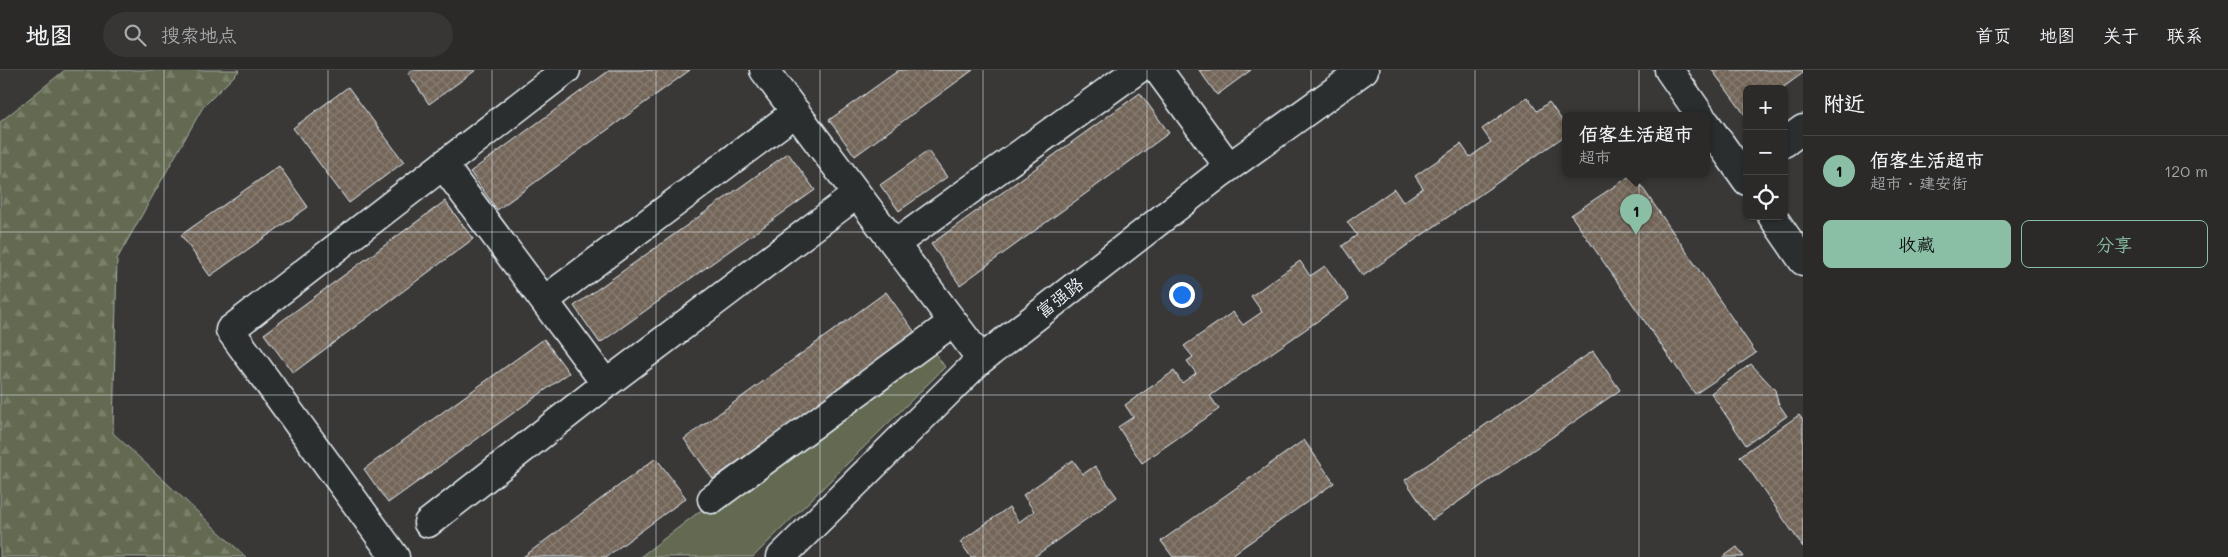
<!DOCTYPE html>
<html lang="zh">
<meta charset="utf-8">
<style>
:root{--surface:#2b2a29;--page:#373635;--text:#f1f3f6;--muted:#a6a7a8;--line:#474646;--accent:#8abfa5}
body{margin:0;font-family:Mali,"LXGW WenKai TC",sans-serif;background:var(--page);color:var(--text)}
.controls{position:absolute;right:15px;top:15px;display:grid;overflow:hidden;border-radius:8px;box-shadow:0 1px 4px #0004}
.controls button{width:45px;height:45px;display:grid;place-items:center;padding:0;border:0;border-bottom:1px solid var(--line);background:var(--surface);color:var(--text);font:25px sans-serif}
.you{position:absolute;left:1181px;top:224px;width:18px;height:18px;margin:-12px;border:4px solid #fff;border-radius:50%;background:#1a73e8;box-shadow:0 0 0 8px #1a73e833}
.badge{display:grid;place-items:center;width:32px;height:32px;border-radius:50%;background:var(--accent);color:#111;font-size:16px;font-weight:700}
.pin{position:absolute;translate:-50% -41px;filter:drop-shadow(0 1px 2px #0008)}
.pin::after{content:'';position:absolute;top:26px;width:18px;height:15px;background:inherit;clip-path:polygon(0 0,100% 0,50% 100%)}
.popup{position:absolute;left:1562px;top:42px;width:148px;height:65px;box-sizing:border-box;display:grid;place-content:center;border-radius:8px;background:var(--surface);filter:drop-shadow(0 1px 4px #0005);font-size:16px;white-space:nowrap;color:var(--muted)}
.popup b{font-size:19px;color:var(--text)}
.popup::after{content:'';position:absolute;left:50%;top:100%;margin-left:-10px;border:10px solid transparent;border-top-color:var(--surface)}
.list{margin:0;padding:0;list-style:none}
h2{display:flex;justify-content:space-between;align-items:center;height:65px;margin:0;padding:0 20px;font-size:21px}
h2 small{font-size:16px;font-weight:400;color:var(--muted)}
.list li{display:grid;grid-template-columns:32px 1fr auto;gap:15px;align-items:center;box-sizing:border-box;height:70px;padding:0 20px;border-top:1px solid var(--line)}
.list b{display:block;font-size:19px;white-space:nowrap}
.list p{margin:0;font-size:16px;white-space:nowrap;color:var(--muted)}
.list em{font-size:16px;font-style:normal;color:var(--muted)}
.actions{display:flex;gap:10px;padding:15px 20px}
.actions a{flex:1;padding:11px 0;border:1px solid var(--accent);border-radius:8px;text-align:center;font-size:18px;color:var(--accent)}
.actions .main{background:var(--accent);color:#111}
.icon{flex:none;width:28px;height:28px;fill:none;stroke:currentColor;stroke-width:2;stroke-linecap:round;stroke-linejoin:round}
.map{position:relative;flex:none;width:1803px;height:487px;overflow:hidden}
header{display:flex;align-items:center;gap:30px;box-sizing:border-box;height:70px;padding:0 25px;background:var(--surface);border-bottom:1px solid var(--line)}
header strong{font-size:24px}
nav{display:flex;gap:28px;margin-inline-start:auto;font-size:18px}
.search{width:350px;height:45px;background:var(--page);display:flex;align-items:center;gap:12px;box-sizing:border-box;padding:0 18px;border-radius:28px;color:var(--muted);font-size:19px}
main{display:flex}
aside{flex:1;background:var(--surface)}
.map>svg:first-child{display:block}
.green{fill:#646b51;stroke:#a6aea4}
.forest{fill:url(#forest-firs);stroke:#a6aea4}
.building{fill:url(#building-cross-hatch);stroke:#e8f1f8}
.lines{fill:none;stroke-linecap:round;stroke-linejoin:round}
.minor-casing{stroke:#e8f1f8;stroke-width:31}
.minor{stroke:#2a2d2e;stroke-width:28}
.grid{fill:none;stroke:#e8f1f8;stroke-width:1;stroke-opacity:0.55}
.labels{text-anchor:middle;stroke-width:4.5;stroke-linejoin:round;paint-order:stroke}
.street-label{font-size:18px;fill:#e8f1f8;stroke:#2a2d2e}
</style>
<header>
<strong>地图</strong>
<div class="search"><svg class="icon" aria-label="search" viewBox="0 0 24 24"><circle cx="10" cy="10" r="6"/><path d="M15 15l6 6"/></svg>搜索地点</div>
<nav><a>首页</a><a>地图</a><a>关于</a><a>联系</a></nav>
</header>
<main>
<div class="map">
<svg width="1803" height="487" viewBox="0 0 1803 487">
<defs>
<pattern id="forest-firs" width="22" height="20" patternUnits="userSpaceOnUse" patternTransform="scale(1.25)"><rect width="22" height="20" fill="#646b51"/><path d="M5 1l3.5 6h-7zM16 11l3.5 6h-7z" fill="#7a816b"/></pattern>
<pattern id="building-cross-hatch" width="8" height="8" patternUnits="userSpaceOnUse" patternTransform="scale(1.25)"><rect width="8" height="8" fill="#736559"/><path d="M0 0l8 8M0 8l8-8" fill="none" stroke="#877c72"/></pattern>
</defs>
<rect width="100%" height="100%" fill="#393837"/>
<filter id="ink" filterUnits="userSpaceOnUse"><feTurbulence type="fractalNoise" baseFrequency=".02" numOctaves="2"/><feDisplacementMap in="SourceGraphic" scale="10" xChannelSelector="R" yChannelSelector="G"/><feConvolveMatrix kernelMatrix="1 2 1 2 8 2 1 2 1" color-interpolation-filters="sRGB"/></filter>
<g filter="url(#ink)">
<path class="green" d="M 925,269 L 945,297 L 753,487 L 640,487 Z"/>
<path class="forest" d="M 65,0 L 240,0 L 203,37 L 117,189 L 113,363 L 246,487 L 0,487 L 0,52 Z"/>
<path class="building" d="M 412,0 L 476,0 L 429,34 L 408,3 Z
M 610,0 L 690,0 L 497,140 L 470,102 Z
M 899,0 L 973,0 L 855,86 L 829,50 Z
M 1199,0 L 1251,0 L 1217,25 Z
M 1712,0 L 1803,0 L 1803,3 L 1781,19 L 1747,19 L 1745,45 Z
M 348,17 L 404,92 L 349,133 L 293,58 Z
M 1140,23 L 1169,63 L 960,215 L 931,174 Z
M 1527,27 L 1537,41 L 1549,32 L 1566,56 L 1566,65 L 1363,206 L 1342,176 L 1357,165 L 1347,152 L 1394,119 L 1403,132 L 1423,118 L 1415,106 L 1461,74 L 1470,87 L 1491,72 L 1482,59 Z
M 928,81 L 947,107 L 899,141 L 880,115 Z
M 788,83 L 815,120 L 600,273 L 574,236 Z
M 279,96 L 308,137 L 210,206 L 181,165 Z
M 1633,104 L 1756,283 L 1695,324 L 1571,145 Z
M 445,131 L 473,169 L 293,303 L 264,264 Z
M 1300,191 L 1310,206 L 1325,196 L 1349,229 L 1210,326 L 1219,339 L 1142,393 L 1118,357 L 1133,347 L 1125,335 L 1174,301 L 1182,313 L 1196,303 L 1187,291 L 1193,287 L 1184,276 L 1233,242 L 1243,255 L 1262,242 L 1251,226 Z
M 886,222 L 916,264 L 713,409 L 684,369 Z
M 544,269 L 569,303 L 388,433 L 364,399 Z
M 1593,281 L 1620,320 L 1432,450 L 1405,410 Z
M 1751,294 L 1775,320 L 1778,333 L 1787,346 L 1746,375 L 1711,323 Z
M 1799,345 L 1803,350 L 1803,477 L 1740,386 Z
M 1304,370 L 1334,413 L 1229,487 L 1173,487 L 1161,471 Z
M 656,388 L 686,428 L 606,487 L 523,487 Z
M 1073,390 L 1083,404 L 1095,396 L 1117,427 L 1034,487 L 971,487 L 960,472 L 1009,437 L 1019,452 L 1034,441 L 1023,425 Z
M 1737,477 L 1744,487 L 1723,487 Z"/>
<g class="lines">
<defs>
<path id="minor" d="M 764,0 L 981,289
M 1158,0 L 1229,97
M 1669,0 L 1701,46
M 1706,53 L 1747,111
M 1784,73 L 1803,59
M 443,95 L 606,314
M 1772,146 L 1803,191
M 895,174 L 1137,0
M 545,230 L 796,42
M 712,429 L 953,252
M 428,453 L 606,314 L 857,124
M 395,487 L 230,260 L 566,0
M 781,487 L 979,291 L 1218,105 L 1364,0"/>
</defs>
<use href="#minor" class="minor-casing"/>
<use href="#minor" class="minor"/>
</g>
</g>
<path class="grid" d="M 164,0 L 164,487M 328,0 L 328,487M 492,0 L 492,487M 656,0 L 656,487M 820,0 L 820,487M 983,0 L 983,487M 1147,0 L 1147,487M 1311,0 L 1311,487M 1475,0 L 1475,487M 1639,0 L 1639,487M 0,162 L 1803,162M 0,325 L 1803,325"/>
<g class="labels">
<g class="street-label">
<text transform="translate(1060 228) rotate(-38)" y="6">富强路</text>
</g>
</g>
</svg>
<div class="controls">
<button>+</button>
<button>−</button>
<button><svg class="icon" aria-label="locate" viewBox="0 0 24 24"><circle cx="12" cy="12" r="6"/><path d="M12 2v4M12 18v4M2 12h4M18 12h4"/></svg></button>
</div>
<div class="you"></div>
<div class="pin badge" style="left:1636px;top:165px">1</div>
<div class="popup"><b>佰客生活超市</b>超市</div>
</div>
<aside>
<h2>附近<small></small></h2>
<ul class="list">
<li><span class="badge">1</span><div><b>佰客生活超市</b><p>超市 · 建安街</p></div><em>120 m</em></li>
</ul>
<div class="actions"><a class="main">收藏</a><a>分享</a></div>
</aside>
</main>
